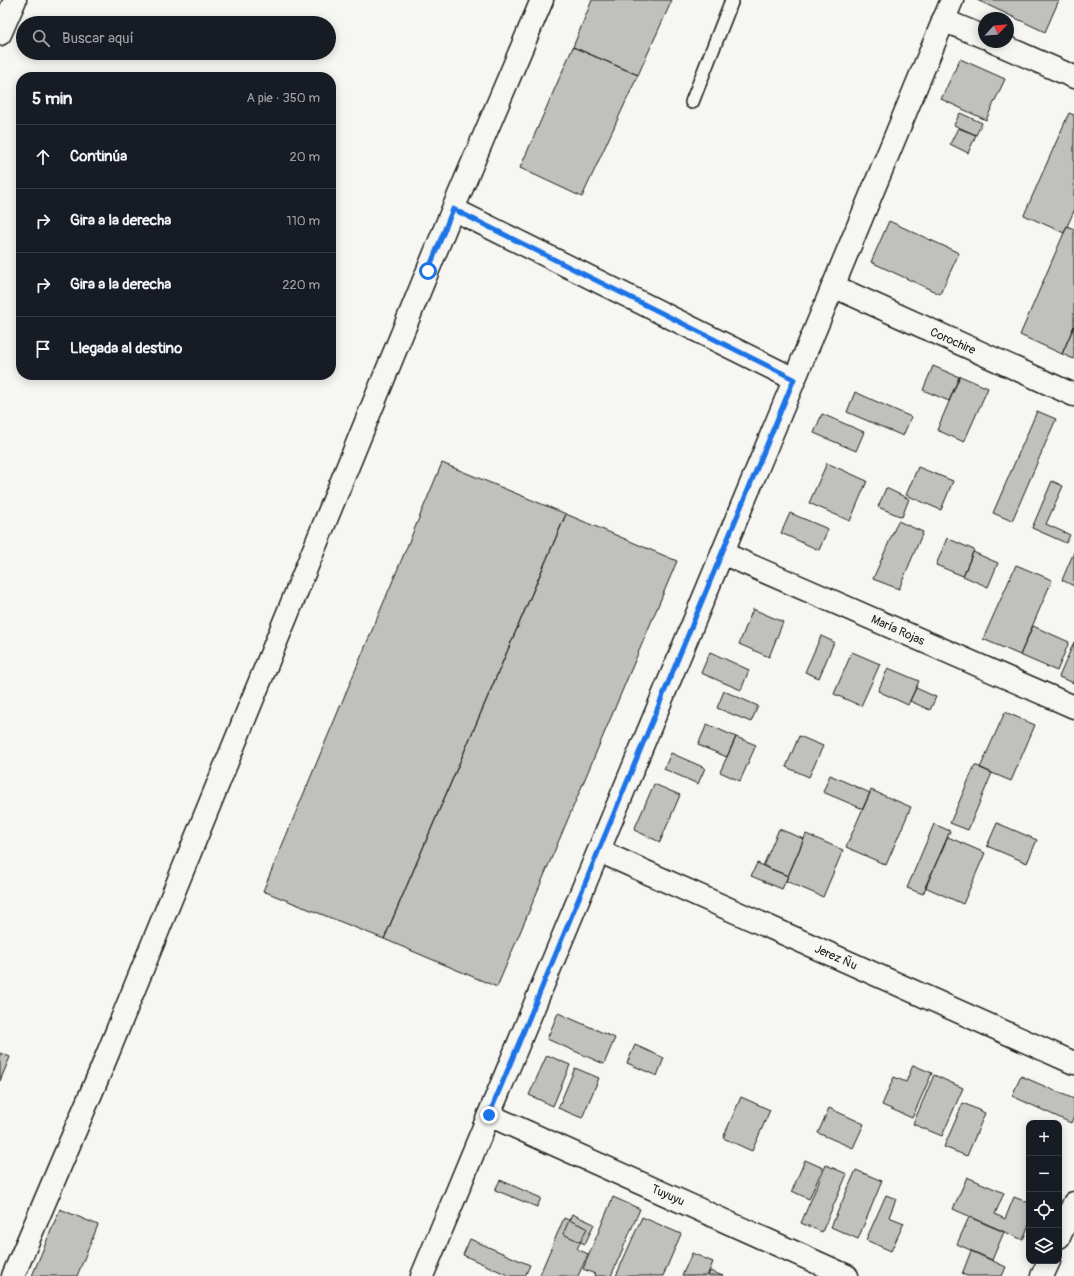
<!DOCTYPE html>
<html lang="es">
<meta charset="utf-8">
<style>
:root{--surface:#171b24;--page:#242831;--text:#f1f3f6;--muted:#9ea1a6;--line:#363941}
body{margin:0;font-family:Pangolin,sans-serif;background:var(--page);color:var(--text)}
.controls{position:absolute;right:12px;bottom:12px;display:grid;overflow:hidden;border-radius:8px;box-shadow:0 2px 10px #0003}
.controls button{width:36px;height:36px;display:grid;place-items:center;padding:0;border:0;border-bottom:1px solid var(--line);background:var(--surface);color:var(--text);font:20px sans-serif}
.compass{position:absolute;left:978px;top:12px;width:36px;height:36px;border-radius:50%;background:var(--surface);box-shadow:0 2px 10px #0003;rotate:64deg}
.stop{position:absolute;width:12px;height:12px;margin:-9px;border:3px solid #1a73e8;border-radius:50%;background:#fff}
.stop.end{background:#1a73e8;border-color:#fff;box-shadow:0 1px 4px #0008}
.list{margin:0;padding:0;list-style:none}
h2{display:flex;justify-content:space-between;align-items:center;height:52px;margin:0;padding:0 16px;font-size:17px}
h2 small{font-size:13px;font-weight:400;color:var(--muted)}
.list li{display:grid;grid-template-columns:26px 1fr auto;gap:12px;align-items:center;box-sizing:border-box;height:64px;padding:0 16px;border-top:1px solid var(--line)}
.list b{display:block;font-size:15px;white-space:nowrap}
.list em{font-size:13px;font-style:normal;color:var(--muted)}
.icon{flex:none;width:22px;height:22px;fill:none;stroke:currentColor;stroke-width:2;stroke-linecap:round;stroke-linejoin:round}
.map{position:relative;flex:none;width:1074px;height:1276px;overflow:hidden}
.search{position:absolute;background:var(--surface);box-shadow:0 2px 10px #0003;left:16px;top:16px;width:320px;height:44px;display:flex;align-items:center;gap:10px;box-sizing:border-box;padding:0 14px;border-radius:22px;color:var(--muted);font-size:15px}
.panel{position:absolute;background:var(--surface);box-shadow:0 2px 10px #0003;left:16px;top:72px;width:320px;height:308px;border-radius:16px}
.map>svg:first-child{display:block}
.building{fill:#c0c0bd;stroke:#1c1c1c}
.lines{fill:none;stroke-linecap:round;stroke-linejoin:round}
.service-casing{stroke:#1c1c1c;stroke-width:16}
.minor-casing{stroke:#1c1c1c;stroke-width:25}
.tertiary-casing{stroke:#1c1c1c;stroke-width:25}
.service{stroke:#f6f6f2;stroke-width:13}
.minor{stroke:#f6f6f2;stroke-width:22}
.tertiary{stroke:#f6f6f2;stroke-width:22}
.route{stroke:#1a73e8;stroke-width:5}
.labels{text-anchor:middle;stroke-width:3;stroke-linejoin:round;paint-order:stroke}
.street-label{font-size:12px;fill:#1c1c1c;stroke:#f6f6f2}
</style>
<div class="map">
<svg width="1074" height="1276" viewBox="0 0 1074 1276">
<rect width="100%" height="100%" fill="#f6f6f2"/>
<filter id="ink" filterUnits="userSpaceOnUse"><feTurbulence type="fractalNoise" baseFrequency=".025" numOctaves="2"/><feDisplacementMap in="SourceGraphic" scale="8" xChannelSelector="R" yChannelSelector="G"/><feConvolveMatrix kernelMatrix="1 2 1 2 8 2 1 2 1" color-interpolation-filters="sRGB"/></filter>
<g filter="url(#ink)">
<path class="building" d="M 592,0 L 672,0 L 638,75 L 573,47 Z
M 977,0 L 1059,0 L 1045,32 Z
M 573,47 L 638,75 L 582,197 L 520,168 Z
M 960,59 L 1005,79 L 986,120 L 941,99 Z
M 960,113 L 982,123 L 976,135 L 954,125 Z
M 1069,113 L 1074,115 L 1074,211 L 1064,233 L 1024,215 Z
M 958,128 L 976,135 L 968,153 L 950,144 Z
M 889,221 L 959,253 L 940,294 L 871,262 Z
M 1067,226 L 1074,229 L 1074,326 L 1062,354 L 1020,335 Z
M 1074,326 L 1074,359 L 1062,354 Z
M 933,366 L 959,377 L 949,401 L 923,390 Z
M 960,376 L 988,388 L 964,442 L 937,430 Z
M 855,392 L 911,417 L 903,436 L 847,412 Z
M 1037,411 L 1056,419 L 1012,521 L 993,513 Z
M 822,414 L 864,432 L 856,451 L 814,433 Z
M 442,463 L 566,514 L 384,939 L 263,891 Z
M 827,463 L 867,481 L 850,521 L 809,503 Z
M 918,467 L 953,481 L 941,510 L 906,495 Z
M 1052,481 L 1063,486 L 1046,524 L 1070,535 L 1066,543 L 1032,528 Z
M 886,488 L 909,499 L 902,517 L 878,507 Z
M 790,513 L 828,529 L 819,550 L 781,533 Z
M 566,514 L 677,561 L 497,987 L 384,939 Z
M 898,521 L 923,532 L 899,589 L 873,579 Z
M 947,538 L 974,550 L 963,576 L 936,565 Z
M 973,552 L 998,563 L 988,587 L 963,576 Z
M 1074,552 L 1074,586 L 1062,580 Z
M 1016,565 L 1052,580 L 1020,655 L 983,639 Z
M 753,609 L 783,622 L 769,657 L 739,644 Z
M 1033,626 L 1069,642 L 1057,671 L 1020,655 Z
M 821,636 L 834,642 L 819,678 L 805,672 Z
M 1074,642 L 1074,683 L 1059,677 Z
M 710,652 L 749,670 L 741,690 L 701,673 Z
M 852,652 L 880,664 L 861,706 L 834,694 Z
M 888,668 L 919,681 L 908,705 L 878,691 Z
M 916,688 L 936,697 L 930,710 L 910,701 Z
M 724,691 L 758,706 L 751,722 L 717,708 Z
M 1005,712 L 1035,725 L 1011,781 L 980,768 Z
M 707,724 L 736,737 L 727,757 L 698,745 Z
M 799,736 L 823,746 L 809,777 L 786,767 Z
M 736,737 L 756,745 L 740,781 L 720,772 Z
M 671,753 L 705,768 L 698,784 L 664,769 Z
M 975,765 L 992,773 L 968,830 L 950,823 Z
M 830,775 L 870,793 L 863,809 L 823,792 Z
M 654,784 L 680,795 L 660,842 L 634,830 Z
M 871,790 L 911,807 L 886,865 L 846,847 Z
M 997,823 L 1037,840 L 1027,863 L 987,846 Z
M 934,824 L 950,831 L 923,894 L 907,888 Z
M 779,829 L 804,839 L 788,876 L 763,866 Z
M 806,834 L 843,850 L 823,897 L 786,881 Z
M 948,837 L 985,853 L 963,904 L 925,887 Z
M 757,863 L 788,876 L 782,889 L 751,876 Z
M 558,1013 L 615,1038 L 604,1064 L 547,1039 Z
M 635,1045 L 664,1058 L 657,1076 L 627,1063 Z
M 0,1053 L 10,1057 L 0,1081 Z
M 547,1055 L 570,1065 L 553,1106 L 529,1095 Z
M 913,1065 L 932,1073 L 912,1118 L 882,1105 L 894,1077 L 906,1082 Z
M 575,1068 L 599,1078 L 582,1118 L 558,1108 Z
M 934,1075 L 963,1088 L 942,1136 L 913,1124 Z
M 1021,1076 L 1074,1099 L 1074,1116 L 1071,1123 L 1012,1096 Z
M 741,1097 L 770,1110 L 752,1151 L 723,1138 Z
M 963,1103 L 985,1113 L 967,1156 L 944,1147 Z
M 829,1108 L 864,1124 L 853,1148 L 818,1133 Z
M 805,1160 L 823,1168 L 809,1199 L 792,1191 Z
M 826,1165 L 847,1174 L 822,1232 L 801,1223 Z
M 856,1170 L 882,1181 L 858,1239 L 831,1227 Z
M 967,1177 L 1004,1193 L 995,1214 L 1005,1219 L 1014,1197 L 1029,1203 L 1029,1224 L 1023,1240 L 953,1209 Z
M 500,1180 L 541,1198 L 537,1207 L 495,1190 Z
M 886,1195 L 896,1199 L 889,1217 L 904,1223 L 891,1251 L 866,1240 Z
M 613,1197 L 640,1209 L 611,1276 L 594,1276 L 595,1274 L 583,1269 Z
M 60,1209 L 98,1225 L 77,1276 L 32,1276 Z
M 572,1214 L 594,1224 L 585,1244 L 563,1234 Z
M 642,1217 L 681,1234 L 663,1276 L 616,1276 Z
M 969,1217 L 1004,1232 L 992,1260 L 957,1244 Z
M 564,1218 L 587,1228 L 577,1249 L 588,1254 L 578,1276 L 545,1276 L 540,1274 Z
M 470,1239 L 530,1265 L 525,1276 L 510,1276 L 463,1255 Z
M 971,1251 L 1006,1267 L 1002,1276 L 967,1276 L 962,1274 Z
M 692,1253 L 713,1262 L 707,1276 L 682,1276 Z
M 710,1271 L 723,1276 L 708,1276 Z"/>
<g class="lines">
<defs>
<path id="service" d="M 692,102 L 732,0"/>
<path id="minor" d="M 943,20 L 984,37
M 0,34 L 15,0
M 994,42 L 1074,77
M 453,209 L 794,379
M 833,286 L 1074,395
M 722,553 L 1074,707
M 599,851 L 1074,1063
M 489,1115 L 847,1276
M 1059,1237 L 1074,1203
M 13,1276 L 101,1070 L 453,209 L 542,0
M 1042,1276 L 1049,1261"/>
<path id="tertiary" d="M 422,1276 L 952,0"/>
</defs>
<use href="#service" class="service-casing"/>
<use href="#minor" class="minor-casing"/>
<use href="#tertiary" class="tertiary-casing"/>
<use href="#service" class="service"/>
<use href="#minor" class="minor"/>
<use href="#tertiary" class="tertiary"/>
</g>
</g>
<g class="lines" filter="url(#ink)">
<path class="route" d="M 428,271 L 453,209 L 794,379 L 489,1115"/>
</g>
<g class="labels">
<g class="street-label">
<text transform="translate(953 341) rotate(24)" y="4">Corochire</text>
<text transform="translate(898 630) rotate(24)" y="4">María Rojas</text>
<text transform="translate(836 957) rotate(24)" y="4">Jerez Ñu</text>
<text transform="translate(668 1195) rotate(24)" y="4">Tuyuyu</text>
</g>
</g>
</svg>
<div class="controls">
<button>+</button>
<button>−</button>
<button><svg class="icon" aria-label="locate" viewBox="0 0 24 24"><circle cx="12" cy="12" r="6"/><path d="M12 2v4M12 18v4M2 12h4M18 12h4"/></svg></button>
<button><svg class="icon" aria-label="layers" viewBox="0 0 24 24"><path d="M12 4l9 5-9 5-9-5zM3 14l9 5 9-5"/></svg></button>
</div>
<svg class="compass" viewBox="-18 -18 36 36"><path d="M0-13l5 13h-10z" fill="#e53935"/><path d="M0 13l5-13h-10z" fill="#9ea1a6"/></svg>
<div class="stop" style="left:428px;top:271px"></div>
<div class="stop end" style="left:489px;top:1115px"></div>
<div class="search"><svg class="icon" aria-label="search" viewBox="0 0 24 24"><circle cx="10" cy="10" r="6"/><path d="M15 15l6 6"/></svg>Buscar aquí</div>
<section class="panel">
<h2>5 min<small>A pie · 350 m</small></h2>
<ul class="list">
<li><svg class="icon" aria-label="ahead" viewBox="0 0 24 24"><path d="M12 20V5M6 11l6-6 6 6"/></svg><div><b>Continúa</b></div><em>20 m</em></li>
<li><svg class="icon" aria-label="right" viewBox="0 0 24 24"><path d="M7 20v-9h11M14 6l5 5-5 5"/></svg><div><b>Gira a la derecha</b></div><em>110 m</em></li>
<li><svg class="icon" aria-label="right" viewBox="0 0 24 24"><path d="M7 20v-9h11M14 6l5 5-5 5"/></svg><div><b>Gira a la derecha</b></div><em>220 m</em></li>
<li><svg class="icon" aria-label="arrive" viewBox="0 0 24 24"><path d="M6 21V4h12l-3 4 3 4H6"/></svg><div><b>Llegada al destino</b></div></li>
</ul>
</section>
</div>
